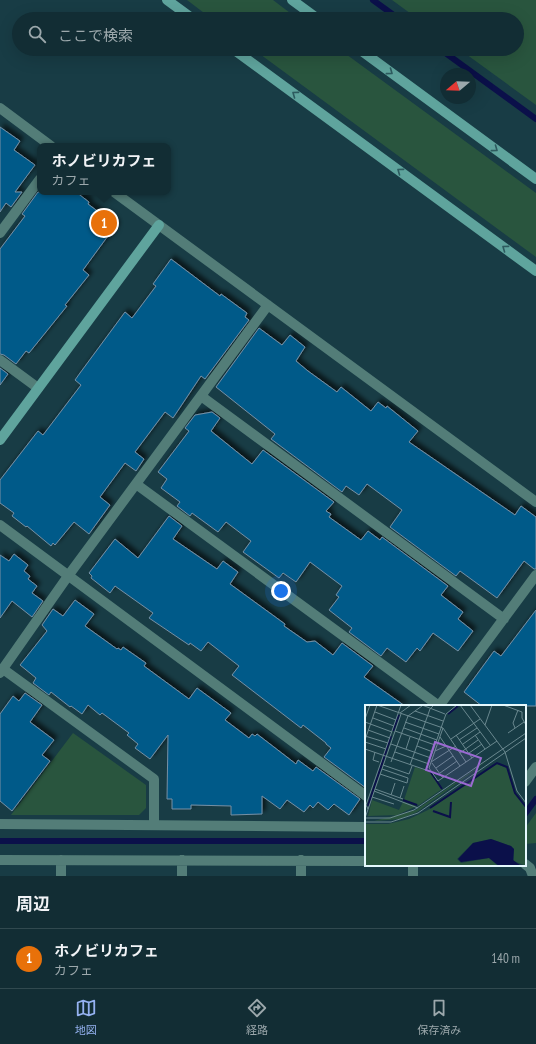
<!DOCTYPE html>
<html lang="ja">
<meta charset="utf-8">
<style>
:root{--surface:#122d34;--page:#1b353c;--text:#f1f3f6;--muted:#9ca8ac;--line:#31494f;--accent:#95b2f1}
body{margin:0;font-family:"PT Sans Narrow","Noto Sans JP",sans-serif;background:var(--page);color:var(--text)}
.compass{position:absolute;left:440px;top:68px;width:36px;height:36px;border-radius:50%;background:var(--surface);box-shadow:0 4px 16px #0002;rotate:251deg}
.you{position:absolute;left:281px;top:591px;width:14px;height:14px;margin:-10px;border:3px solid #fff;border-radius:50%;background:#1a73e8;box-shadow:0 0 0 6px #1a73e833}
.badge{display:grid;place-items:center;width:26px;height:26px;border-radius:50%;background:var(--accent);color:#fff;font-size:13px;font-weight:700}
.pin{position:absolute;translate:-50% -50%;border:2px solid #fff;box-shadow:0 1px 4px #0006}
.popup{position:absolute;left:37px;top:143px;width:134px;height:52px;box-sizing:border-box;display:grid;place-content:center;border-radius:8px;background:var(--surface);filter:drop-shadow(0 1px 3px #0005);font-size:13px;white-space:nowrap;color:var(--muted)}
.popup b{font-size:15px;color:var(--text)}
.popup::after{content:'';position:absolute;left:50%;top:100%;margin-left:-8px;border:8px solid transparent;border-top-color:var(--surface)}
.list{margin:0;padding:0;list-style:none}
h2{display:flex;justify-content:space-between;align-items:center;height:52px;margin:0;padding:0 16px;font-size:17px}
h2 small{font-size:13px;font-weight:400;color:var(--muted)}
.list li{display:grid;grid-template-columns:26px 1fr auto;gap:12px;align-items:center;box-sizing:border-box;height:60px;padding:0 16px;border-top:1px solid var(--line)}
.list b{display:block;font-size:15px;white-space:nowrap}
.list p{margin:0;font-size:13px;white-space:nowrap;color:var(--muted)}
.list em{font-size:13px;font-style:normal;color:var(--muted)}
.icon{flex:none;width:22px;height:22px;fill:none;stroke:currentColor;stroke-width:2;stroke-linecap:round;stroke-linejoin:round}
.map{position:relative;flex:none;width:536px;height:876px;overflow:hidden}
.search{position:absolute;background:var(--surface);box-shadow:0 4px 16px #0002;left:12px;right:12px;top:12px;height:44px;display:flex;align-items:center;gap:10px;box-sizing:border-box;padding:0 14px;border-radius:22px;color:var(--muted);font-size:15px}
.sheet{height:112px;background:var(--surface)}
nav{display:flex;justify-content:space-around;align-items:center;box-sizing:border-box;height:56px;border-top:1px solid var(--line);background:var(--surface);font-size:11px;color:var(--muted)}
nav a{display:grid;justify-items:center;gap:2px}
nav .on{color:var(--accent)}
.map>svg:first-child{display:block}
.green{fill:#29553e}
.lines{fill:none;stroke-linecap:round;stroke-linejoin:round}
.stream{stroke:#0b104a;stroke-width:6}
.building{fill:#055a89;stroke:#7590a5;filter:url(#shadow)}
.street{stroke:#537d78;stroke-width:10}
.secondary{stroke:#5fa49d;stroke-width:10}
.oneway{stroke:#2d5b5f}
.inset-river{fill:none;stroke:#0b104a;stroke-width:2}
.inset-road{fill:none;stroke:#6a888f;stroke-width:1}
.view{fill:#9b6ad2;fill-opacity:0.15;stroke:#9b6ad2;stroke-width:2}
.inset-edge{fill:none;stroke:#e5f9fe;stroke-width:2}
</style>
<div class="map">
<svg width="536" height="876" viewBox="0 0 536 876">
<defs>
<filter id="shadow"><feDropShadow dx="3.5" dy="-3.5" stdDeviation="2" flood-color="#0009"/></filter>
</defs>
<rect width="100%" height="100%" fill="#183c45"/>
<path class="green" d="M 187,0 L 273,0 L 298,19 L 212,19 Z
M 392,0 L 536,0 L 536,105 L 459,49 L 517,49 L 517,19 L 418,19 Z
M 253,49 L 339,49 L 536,193 L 536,257 Z
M 73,733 L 146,785 L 146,808 L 139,815 L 11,815 Z
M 536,813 L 536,843 L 525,844 L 525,828 Z"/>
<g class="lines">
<path class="stream" d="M 373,0 L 399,19
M 440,49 L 536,119
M 525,814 L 536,799
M 0,841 L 366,841"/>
</g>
<path class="building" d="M 0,127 L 20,141 L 14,150 L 35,165 L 15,192 L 22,192 L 11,207 L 6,203 L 0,212 Z
M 38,192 L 76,192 L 89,202 L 88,204 L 116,225 L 83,270 L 89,275 L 65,305 L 67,306 L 29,353 L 26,351 L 16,364 L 4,355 L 0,354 L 0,249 L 25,216 L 22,214 Z
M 171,259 L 220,296 L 221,294 L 247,313 L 245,317 L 249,320 L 205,379 L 201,376 L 173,418 L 165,412 L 135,452 L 144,459 L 136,471 L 125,463 L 100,497 L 110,505 L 89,534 L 74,522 L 55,545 L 53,543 L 51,546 L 27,526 L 26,527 L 12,516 L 14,513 L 0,503 L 0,480 L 38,431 L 43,435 L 81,385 L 75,380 L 80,373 L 125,312 L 132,318 L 156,286 L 153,284 Z
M 259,328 L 282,345 L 290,335 L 305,347 L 296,361 L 308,371 L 337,392 L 341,387 L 371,411 L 378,402 L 386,408 L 387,406 L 418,431 L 409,442 L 515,515 L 521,506 L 536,517 L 536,569 L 534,569 L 524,561 L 497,598 L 460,571 L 456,576 L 390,527 L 402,510 L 367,484 L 359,495 L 346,486 L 342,492 L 271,439 L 275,434 L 216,387 Z
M 0,368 L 8,374 L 0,385 Z
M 212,412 L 220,418 L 211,431 L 252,464 L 263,450 L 334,502 L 326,511 L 331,514 L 329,517 L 361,540 L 368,531 L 380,540 L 382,537 L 448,586 L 441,595 L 463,612 L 458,619 L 473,631 L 458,651 L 433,633 L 420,651 L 417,648 L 406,662 L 387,648 L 381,656 L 349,632 L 352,628 L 329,610 L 339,597 L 336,595 L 342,586 L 310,562 L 296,582 L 283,573 L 279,578 L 243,552 L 251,541 L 226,522 L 218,532 L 192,513 L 190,516 L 177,506 L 180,502 L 161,488 L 167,479 L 158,472 L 189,431 L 185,428 L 195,415 Z
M 169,516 L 182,526 L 173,539 L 217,569 L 223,561 L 238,572 L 230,584 L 285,624 L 284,626 L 307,642 L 315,641 L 333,655 L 342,643 L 373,666 L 364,677 L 405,706 L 366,706 L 366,788 L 324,757 L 331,748 L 326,744 L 326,743 L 303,725 L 301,728 L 232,675 L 239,666 L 208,642 L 201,651 L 190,643 L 189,645 L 149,618 L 153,613 L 115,586 L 110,593 L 91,578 L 92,576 L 89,573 L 115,539 L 138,558 Z
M 14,554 L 28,565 L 24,571 L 30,576 L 28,579 L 37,586 L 32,593 L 43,601 L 32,617 L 12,601 L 0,618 L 0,555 L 9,561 Z
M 75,600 L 94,614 L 85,626 L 117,649 L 118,648 L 121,650 L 123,647 L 146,663 L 144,666 L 189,699 L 197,688 L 231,713 L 225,720 L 249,738 L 252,734 L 255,736 L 257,734 L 296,764 L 298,760 L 313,771 L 316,767 L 360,799 L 349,815 L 334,804 L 328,810 L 318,802 L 313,808 L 310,805 L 304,812 L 287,800 L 280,809 L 262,796 L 262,814 L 231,815 L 231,806 L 191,805 L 191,809 L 172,809 L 172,799 L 167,799 L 168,735 L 150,759 L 135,748 L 138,744 L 127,735 L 129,733 L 102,713 L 100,715 L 88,705 L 82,714 L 71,706 L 70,707 L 51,692 L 49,695 L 33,683 L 36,678 L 20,665 L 47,631 L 42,625 L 53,609 L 63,616 Z
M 536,610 L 536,706 L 482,706 L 464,692 L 494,651 L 501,656 Z
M 25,693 L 42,705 L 30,722 L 54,740 L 42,755 L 50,761 L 12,811 L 0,801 L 0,714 L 13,696 L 19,701 Z"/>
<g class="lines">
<path class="street" d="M 0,108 L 51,146
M 114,192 L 536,502
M 0,233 L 40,179
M 0,360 L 38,388
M 201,396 L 504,619
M 136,484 L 439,706 L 536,575
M 0,525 L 366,796
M 3,669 L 154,779 L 154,824
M 0,673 L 68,576 L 268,305
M 525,782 L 536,767
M 0,824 L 366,827
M 0,860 L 366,861
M 61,860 L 61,876
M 525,864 L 530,868 L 533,876
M 182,876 L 182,860
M 301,876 L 301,860
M 413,876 L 413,865"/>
<path class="secondary" d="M 167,0 L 193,19
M 292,0 L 318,19
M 233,49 L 536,271
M 359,49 L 536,179
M 0,440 L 159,225"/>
</g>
<defs><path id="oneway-chevron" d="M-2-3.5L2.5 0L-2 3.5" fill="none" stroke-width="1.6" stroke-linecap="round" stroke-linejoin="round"/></defs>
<g class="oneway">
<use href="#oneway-chevron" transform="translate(390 72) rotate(36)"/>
<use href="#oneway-chevron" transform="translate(295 94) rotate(-144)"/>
<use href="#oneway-chevron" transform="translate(495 149) rotate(36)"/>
<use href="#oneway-chevron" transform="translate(400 171) rotate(-144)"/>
<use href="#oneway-chevron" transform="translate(505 248) rotate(-144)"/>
</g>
<g transform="translate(365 705)">
<rect width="161" height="161" fill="#183c45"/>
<path d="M 131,50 L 52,107 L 36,114 L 9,116 L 51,105 ZM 132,59 L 142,63 L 149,87 L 161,103 L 161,161 L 149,156 L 149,144 L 146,141 L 126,134 L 108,138 L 92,154 L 96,158 L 124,153 L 133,161 L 0,161 L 0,119 L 23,119 L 44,114 L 63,105 ZM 50,62 L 62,66 L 63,64 L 77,84 L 54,100 L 39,95 ZM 7,95 L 34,105 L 38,97 L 52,101 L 32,110 L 3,111 Z" fill="#29553e"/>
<path d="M 126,134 L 146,141 L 149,144 L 148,155 L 156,161 L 134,161 L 124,153 L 96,157 L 93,154 L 108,138 Z" fill="#0b104a"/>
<path class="inset-river" d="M 83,9 L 93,1M 28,26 L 34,10M 63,63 L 77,84M 38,95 L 52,100M 3,101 L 26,31M 65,103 L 132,58 L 142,62 L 150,88 L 161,102M 68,106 L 85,112 L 86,97"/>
<path class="inset-road" d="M 12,0 L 78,23 L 101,57M 57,0 L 80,9M 95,0 L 125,40M 105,0 L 140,47 L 152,86 L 161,98M 138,0 L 157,7 L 157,13 L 161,20M 50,6 L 78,16M 10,7 L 31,15M 35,8 L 46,0M 43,11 L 57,1M 8,13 L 29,21M 0,14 L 5,0M 0,17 L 27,27M 40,17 L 74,29M 120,20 L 127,0M 39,23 L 72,35M 78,23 L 64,63 L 73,76 L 132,36M 150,23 L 148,18 L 153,5M 3,25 L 25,33M 30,26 L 70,40M 143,28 L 159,17M 91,30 L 107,53M 110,30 L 120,44M 0,31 L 23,38M 75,32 L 95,61M 86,34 L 115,14M 0,35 L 12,0M 94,35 L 112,23M 0,37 L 21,44M 26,39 L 66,53M 98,39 L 115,27M 52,41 L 68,47M 0,44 L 61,65 L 81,9 L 92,0M 41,44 L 45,32M 70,46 L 81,41M 10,47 L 8,55 L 14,57M 30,47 L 64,59M 95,48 L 113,35M 104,48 L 117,39M 26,57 L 43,11M 66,57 L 91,41M 67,58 L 78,73M 18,60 L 44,69 L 47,61M 45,60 L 65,4 L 69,0M 71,63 L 88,51M 75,68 L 92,56M 15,69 L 42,78 L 43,73 L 17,64M 10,84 L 38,94M 9,86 L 53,103M 26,90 L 30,78M 7,92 L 29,99M 35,93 L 39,81M 3,104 L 1,100 L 36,0M 0,113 L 25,113 L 49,105 L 161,28M 0,113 L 36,9M 0,117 L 26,117 L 53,108 L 161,33"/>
<path class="view" d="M 70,37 L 116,53 L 106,81 L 61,65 Z"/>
<rect width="161" height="161" class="inset-edge"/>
</g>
</svg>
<svg class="compass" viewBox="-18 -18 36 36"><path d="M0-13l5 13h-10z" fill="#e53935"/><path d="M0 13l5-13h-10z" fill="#9ca8ac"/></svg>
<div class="you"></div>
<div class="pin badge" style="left:104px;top:223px;background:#e8710a">1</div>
<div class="popup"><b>ホノビリカフェ</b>カフェ</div>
<div class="search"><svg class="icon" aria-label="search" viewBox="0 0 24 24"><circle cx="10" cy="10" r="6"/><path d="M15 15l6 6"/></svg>ここで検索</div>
</div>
<section class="sheet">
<h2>周辺<small></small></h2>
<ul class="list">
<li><span class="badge" style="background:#e8710a">1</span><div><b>ホノビリカフェ</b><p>カフェ</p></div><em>140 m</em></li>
</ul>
</section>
<nav>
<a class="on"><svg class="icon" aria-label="map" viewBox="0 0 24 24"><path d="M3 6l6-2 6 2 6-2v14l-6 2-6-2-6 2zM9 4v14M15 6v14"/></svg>地図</a>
<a><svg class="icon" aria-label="directions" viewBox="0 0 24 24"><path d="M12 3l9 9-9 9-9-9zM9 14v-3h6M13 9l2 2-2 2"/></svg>経路</a>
<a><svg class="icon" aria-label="saved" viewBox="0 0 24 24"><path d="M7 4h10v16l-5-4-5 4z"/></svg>保存済み</a>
</nav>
